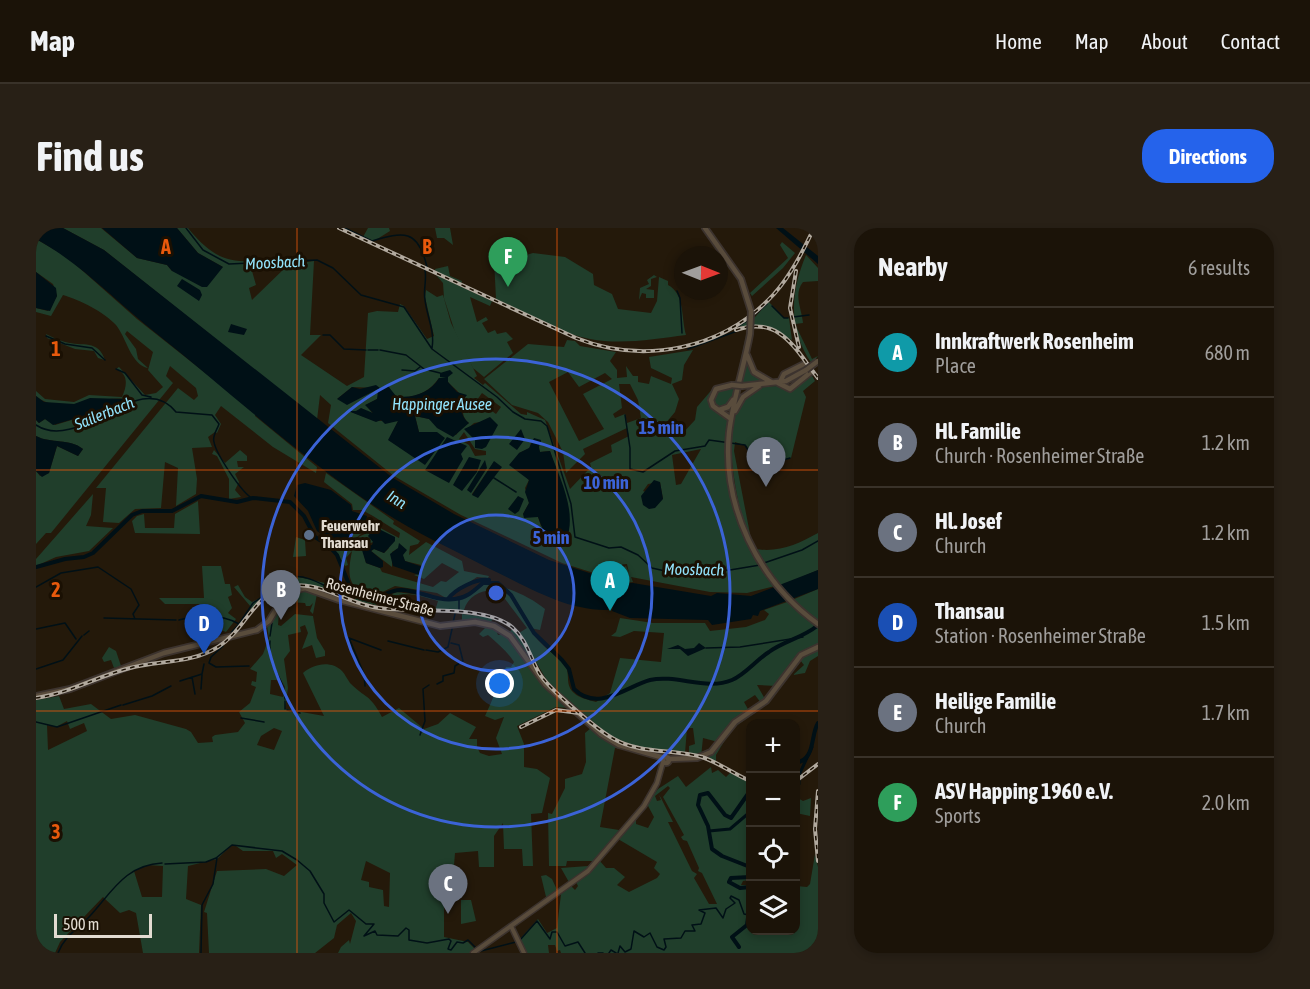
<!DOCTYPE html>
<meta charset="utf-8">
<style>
:root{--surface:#1b1308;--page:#282016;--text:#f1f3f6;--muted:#a09e9c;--line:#393229;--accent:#2563eb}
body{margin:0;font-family:"Asap Condensed",sans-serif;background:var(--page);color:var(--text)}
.controls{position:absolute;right:18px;bottom:18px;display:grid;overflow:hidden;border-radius:12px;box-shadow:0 3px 9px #0003}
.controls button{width:54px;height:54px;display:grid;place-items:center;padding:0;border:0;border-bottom:2px solid var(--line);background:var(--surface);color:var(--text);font:30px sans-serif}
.compass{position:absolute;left:638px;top:18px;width:54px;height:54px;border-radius:50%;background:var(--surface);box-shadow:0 3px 9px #0003;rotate:91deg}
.scale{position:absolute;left:18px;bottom:15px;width:98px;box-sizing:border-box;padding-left:6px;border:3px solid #e2dbd1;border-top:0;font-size:16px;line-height:21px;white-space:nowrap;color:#e2dbd1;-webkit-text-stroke:4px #1a1003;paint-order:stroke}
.you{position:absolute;left:464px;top:456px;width:21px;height:21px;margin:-15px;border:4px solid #fff;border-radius:50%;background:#1a73e8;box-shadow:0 0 0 9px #1a73e833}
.badge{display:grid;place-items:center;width:39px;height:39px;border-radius:50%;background:var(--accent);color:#fff;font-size:20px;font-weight:700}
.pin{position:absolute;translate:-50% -50px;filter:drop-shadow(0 2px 3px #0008)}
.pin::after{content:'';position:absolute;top:32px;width:21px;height:18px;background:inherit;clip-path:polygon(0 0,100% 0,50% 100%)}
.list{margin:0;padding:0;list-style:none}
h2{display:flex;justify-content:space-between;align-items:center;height:78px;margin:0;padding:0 24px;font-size:26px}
h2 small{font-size:20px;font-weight:400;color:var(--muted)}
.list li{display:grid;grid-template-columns:39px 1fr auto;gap:18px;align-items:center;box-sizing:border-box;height:90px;padding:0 24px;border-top:2px solid var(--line)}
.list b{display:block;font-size:22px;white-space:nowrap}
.list p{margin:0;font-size:20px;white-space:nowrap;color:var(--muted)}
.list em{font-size:20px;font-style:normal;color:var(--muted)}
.icon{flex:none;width:33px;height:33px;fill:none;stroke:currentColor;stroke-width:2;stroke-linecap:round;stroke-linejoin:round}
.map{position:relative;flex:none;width:782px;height:725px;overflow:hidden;border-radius:24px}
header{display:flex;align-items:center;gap:36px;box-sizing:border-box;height:84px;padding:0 30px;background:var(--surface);border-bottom:2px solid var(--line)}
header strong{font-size:28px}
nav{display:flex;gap:33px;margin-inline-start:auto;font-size:21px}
.intro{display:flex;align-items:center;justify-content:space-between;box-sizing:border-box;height:144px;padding:0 36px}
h1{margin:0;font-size:42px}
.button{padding:15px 27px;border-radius:24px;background:var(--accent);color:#fff;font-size:21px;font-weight:700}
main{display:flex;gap:36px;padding:0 36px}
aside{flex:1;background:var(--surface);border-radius:24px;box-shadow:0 3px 9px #0003}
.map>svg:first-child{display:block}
.green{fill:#203e2b;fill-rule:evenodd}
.water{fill:#001016}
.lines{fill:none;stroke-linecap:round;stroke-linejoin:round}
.stream{stroke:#001016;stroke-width:1.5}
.canal{stroke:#001016;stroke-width:3}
.river{stroke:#001016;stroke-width:4}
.tertiary-casing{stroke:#3c332e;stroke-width:7}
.secondary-casing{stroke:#3c332e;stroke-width:8}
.tertiary{stroke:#594c3c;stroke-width:4}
.secondary{stroke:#594c3c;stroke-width:4.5}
.rail-casing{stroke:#b1a99e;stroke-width:4}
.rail{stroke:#1a1003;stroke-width:1.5;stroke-dasharray:4.5;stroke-linecap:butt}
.secondary-bridge-casing{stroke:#3c332e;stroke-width:8;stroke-linecap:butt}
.secondary-bridge{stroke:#594c3c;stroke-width:4.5}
.grid{fill:none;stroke:#e8590c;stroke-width:1.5;stroke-opacity:0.55}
.ring{fill:none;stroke:#3b63d7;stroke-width:3}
.service-dot{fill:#5c6f8a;stroke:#1a1003;stroke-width:2}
.labels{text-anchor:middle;stroke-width:6;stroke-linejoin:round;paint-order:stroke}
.poi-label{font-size:15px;font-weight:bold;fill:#e2dbd1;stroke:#1a1003;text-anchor:start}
.street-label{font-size:15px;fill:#e2dbd1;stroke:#1a1003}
.water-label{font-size:16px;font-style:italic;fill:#92e3fc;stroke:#1a1003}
.grid-label{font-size:20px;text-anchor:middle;font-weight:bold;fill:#e8590c;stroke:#1a1003;stroke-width:6;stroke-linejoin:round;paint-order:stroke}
.centre{fill:#3b63d7;stroke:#1a1003;stroke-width:3}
.ring-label{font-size:18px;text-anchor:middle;font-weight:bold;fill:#3b63d7;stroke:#1a1003;stroke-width:6;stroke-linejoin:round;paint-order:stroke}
</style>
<header>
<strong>Map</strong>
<nav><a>Home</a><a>Map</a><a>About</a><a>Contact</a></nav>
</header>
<div class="intro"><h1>Find us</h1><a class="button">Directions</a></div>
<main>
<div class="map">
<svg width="782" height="725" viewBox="0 0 782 725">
<rect width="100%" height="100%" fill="#24190a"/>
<path class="green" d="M 27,0 L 65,0 L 101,30 L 131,37 L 136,43 L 187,39 L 162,25 L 141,0 L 152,0 C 179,33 195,36 235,32 L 214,36 L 220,57 L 213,60 L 216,72 L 252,37 L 278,33 L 274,107 L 285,107 L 265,127 L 311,158 L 328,149 L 332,85 L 341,83 L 362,84 L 364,76 L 368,78 L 391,111 L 398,108 L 389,69 L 390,62 L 401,69 L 407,67 L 415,95 L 441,148 L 438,150 L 447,157 L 449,155 L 485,186 L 491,187 L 491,184 L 509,192 L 534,261 L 555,239 L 554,235 L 576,224 L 575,217 L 593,208 L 591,200 L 547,221 L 549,226 L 530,245 L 527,224 L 512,194 L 502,185 L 476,177 L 448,151 L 492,116 L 528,119 L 531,112 L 539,113 L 544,118 L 580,124 L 574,133 L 581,142 L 581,150 L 591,149 L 590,138 L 597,148 L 602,148 L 602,154 L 613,156 L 615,148 L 635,156 L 636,150 L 615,140 L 613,129 L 657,122 L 648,137 L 646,152 L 636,156 L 643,171 L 639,184 L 629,196 L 645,207 L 659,192 L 661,179 L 679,158 L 700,153 L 711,103 L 701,156 L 680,159 L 674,172 L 675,177 L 694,191 C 691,228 692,271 708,306 C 716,325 728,341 739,358 L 711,365 L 674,364 L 595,349 L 597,354 L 589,355 L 591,344 L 584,341 L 590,338 L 593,345 L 591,336 L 580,337 L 579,341 L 564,338 L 563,343 L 567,343 L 577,351 L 526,335 L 425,287 L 358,248 L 292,195 L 295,177 L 284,167 L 281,192 L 68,22 ZM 532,144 L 543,159 L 569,145 L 576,151 L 547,166 L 568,201 L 543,213 L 513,154 ZM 403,150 L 412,150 L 412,154 C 416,159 423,163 425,168 C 429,177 423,187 433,195 L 426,199 L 420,207 L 393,191 L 379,188 L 383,204 L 400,205 L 385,233 L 353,212 L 362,193 L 339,193 L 313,183 L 337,186 L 330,177 L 341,171 L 353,159 L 358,168 C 375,172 393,165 403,150 ZM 583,156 L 594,156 L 602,172 L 605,190 L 591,195 L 589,186 L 579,190 L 577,186 L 586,180 ZM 316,159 L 343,160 L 332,165 L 301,171 ZM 446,165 L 465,179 L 460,186 L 441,172 ZM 444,194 L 439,220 L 439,212 L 430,202 L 438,195 ZM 428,204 L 439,221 L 450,223 L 450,227 L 439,228 L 433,217 L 423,211 ZM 495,213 L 505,213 L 502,219 L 504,224 L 514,223 L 532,278 L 533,303 L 505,298 L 502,289 L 487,286 L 493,275 L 489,260 L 493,252 L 487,246 L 483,225 L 494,220 ZM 665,221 L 645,256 L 640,257 L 636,227 ZM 458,234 L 458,250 L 436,267 L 436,266 ZM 624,254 L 627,271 L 607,263 L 612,256 Z
M 332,0 L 353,0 L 354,3 L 338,13 L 327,9 Z
M 399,0 L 414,0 L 417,17 L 408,10 L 401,10 Z
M 0,11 L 31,29 L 101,91 L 220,185 L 219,188 L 281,239 L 280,245 L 237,219 L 185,178 L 179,187 L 185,196 L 181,205 L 179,204 L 172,209 L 176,219 L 156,220 L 161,251 L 160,266 L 140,278 L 142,240 L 129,234 L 125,280 L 99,281 L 83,295 L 67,294 L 70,260 L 60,260 L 142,160 L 158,172 L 162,168 L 160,160 L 134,138 L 130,148 L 137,155 L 15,305 L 10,305 L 0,316 L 0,243 L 4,248 L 13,245 L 21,218 L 42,228 L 47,221 C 33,210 15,216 0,208 L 0,192 L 3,195 L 9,191 L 19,197 L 82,178 L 90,171 C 63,167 23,188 0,168 L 0,163 L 9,171 L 38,174 L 53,167 L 86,169 C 91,158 93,146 80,141 L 83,139 L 109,167 L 120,165 L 127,159 L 112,142 L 117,124 L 91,103 L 89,106 L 100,121 L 102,131 L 112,140 C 95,137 90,109 80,97 C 68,84 44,72 27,67 L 15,88 L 0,84 L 0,80 L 12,83 L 21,68 L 17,56 L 0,44 Z
M 746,14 L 759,25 L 747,40 L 716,68 L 714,65 L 752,30 L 744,17 Z
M 497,25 L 529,29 L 557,46 L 558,57 L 576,66 L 582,81 L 615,85 L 621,73 L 623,49 L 632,53 L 632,57 C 649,66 645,89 650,107 C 619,111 585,117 554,111 C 521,105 490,84 460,71 L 458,31 L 469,33 Z
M 770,27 L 782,40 L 782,53 L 767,54 C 757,66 766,82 767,95 L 759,96 L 776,131 L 782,128 L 776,136 C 752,101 754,65 770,27 Z
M 412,38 L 414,48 L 426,53 L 425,56 L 400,44 L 399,41 Z
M 400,47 L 456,73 L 454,78 L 434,69 L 441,94 L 450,89 L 452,92 L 446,95 L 452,105 L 459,102 L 461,106 L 470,104 L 477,111 L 471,114 L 477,125 L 448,149 L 437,140 L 418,101 L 408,70 L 407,55 Z
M 618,47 L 621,49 L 615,51 L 615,58 L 610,61 L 618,62 L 618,70 L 610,70 L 610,66 L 606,65 L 603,72 L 604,60 L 613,56 L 611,52 Z
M 733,74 L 748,90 L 753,90 L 756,112 L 729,98 L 703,98 L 719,89 Z
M 10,106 C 16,109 22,112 29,114 C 47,119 62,111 69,132 L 62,130 L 58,123 L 39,121 L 11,110 Z
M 710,130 L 721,148 L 732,154 L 705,156 Z
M 775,146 L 779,153 L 767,163 L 770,169 L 755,230 L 726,240 L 715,233 L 711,218 L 699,214 L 698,223 L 714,306 L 712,307 C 700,274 679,183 718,162 C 726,158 736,158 745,158 L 751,163 Z
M 684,159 L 701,159 L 694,176 L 684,181 L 676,173 Z
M 178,222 L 189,235 L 204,222 L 211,228 L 211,233 L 201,233 L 202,239 L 208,239 L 199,246 L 203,254 L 199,262 L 205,269 L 193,271 L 193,251 L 181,228 L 176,226 Z
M 290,245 L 358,293 L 357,296 L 384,313 L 382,316 L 374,318 L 373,327 L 390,314 L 426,333 L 428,343 L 453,348 L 452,350 L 441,349 L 410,370 L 401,365 L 359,358 L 338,368 C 311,361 311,348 316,323 L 310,330 L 312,337 L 309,338 L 294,315 L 296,313 L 310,324 L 314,306 L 317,303 L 325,306 L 320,310 L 329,306 L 335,295 L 363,310 L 364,305 L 337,288 L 326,282 L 317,282 L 316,276 L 288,254 ZM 337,314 L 353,320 L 348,325 L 338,321 L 335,323 L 356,339 L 356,324 L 363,320 L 369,333 L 385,337 L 383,346 L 378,347 L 388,351 L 406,335 L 423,344 L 410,354 L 405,353 L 397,359 L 346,344 L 344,340 L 330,335 L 326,319 Z
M 57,266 L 55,287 L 50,298 L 77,300 L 53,323 L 20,329 L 0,338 L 0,331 Z
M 162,273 L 164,306 L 99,305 L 96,293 L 101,288 L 108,286 L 109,300 L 138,300 L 139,286 Z
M 782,305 L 782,342 L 745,358 L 719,321 C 743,325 762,316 782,305 Z
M 260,309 L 269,312 L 270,328 L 257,329 Z
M 166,338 L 185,338 L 189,356 L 194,356 L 196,367 L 192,369 L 196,380 L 192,385 L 200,391 L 190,404 L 182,401 L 180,390 L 168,387 L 168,376 L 129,376 L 123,370 L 168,370 Z
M 258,348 L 289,355 L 313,367 L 313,371 C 289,361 271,352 245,360 Z
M 449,356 C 467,356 495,369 509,381 L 504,402 L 494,400 C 503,419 523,427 530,439 C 534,448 529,457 538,465 C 543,470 553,472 560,474 L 574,465 L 584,430 L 625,434 L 628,405 L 598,403 L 584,409 L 575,408 L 580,404 L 584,390 L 617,395 L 669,395 L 674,403 L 710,399 L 729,392 L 733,386 L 728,382 L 754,373 L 782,399 L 782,417 L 764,425 L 740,458 L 721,457 L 729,471 L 725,475 L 719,467 L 708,474 L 713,483 L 690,500 L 682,514 L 667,510 L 665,529 L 653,526 L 653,518 L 659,516 L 657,500 L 651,500 L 649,525 L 602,519 L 571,507 L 513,456 L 483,405 L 491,400 L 463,363 C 449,360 432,367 428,382 L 443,386 L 399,383 L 402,373 C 373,365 366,362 339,377 L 319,372 L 319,368 L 339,373 L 361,364 L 420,372 Z
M 202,357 L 209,369 L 216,374 L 226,369 L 213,385 L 215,379 L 198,359 Z
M 265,358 L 283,361 C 276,362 268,358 260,360 C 242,363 242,381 231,391 L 239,377 L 234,367 L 245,361 Z
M 268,361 L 281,366 L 277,386 L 274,383 L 277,375 L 274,378 L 270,378 L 269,375 L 253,374 L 252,381 L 243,385 L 242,397 L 245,398 L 259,386 L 277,388 L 281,410 L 289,423 L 289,428 L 280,430 L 276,417 L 266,421 L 272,405 L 269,397 L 264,399 L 265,404 L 252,407 L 254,423 L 248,431 L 252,460 L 249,481 L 288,488 L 267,445 C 277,436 295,432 306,443 C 309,446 311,451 314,455 C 330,471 333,465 346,489 L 363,480 L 388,501 L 402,496 L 414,485 L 440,499 L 433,511 L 441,511 L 441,519 L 444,525 L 453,528 L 466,526 L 460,510 L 468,489 L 459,492 L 449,488 C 457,472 462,455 470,439 L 475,439 L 478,434 C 471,423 462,416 452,407 L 447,409 L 443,406 L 450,399 L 459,400 L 462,407 L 471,406 L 503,451 L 534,480 L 520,479 L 481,498 L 488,516 L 488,539 L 501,541 L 514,550 L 506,585 L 495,586 L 497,638 L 487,638 L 486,621 L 468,621 L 467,595 L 458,608 L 458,639 L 443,639 L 442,623 L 419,625 L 416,663 L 408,664 L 408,709 L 432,714 L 439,721 L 434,725 L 302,725 L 305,719 L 313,712 L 314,716 L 320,693 L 315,685 L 301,697 L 298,710 L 279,725 L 173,725 L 171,685 L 168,684 L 181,643 L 230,641 L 248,648 L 261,637 L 246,626 L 240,630 L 237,623 L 207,623 L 200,618 L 195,618 L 181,631 L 152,638 L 150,671 L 165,677 L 163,725 L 107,725 L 100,685 L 93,682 L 84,685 L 67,669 L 24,714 L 19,725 L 0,725 L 0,472 L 23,468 L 28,481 L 55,476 L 75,491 L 99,487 L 150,501 L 155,504 L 162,515 L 177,514 L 176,509 L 179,507 L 202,504 L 209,495 L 203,484 L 214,475 L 220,459 L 215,457 L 216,453 L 220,454 L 221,444 L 214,441 L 227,426 L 233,410 L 231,398 L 249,367 ZM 235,452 L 245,452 L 249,459 L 247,469 L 234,466 ZM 31,493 L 34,501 L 48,495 L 51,503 L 12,522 L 11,497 L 20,499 ZM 238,500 L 246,503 L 238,522 L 221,517 L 225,508 ZM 330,633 L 354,645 L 353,679 L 348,678 L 347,662 L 333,659 L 333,654 L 325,652 ZM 112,637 L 127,638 L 126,669 L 106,669 L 98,643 Z
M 782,361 L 782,393 L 756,372 Z
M 426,386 L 457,390 L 454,396 L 426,394 Z
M 476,401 L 487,411 L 501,443 L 473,405 Z
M 73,419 L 80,423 L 85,438 L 78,440 L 75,432 L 68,434 L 66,430 Z
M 782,421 L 782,428 L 774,433 L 769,445 L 757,447 L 768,437 L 764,432 L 774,424 Z
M 726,480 L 694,502 L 694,507 L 692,507 L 680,527 L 680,535 L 672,529 C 681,522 684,514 691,506 C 700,493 713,487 726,480 Z
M 555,500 L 584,520 L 579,520 L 564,599 L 583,602 L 559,633 L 531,633 L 530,638 L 513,638 L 512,585 L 516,586 L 529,560 L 529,551 L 546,546 L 550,534 L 549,505 Z
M 675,539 L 676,545 L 682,542 L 690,549 L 695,544 L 714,554 L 714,652 L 707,653 L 705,657 L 714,657 L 714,702 L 760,702 L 760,658 L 771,659 L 774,656 L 779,626 L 782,639 L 782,725 L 525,725 L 524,722 L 521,723 L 519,717 L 512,717 L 513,725 L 489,725 L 483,712 L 502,691 L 511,705 L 521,700 L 525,666 L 535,658 L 539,662 L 542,658 L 540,654 L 563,632 L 570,640 L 578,640 L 589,649 L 581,657 L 593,664 L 621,650 L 624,646 L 618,640 L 621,634 L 582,611 L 574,620 L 597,592 L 600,591 L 600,596 L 612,600 L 618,589 L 611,576 L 622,561 L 642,548 L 650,559 ZM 632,558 L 634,560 L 627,569 L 648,607 L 645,609 L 647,612 L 651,613 L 663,640 L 662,643 L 666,645 L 681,676 L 673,676 L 658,650 L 661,646 L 656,643 L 632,594 L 637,594 L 625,570 L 623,567 L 625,572 L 621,573 L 619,568 Z
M 760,569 L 767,573 L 775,570 L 774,588 L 760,585 Z
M 552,638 L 553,640 L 534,656 L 525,640 Z
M 510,647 L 516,651 L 522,664 L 511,673 L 505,648 Z
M 425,672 L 435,672 L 440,693 L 425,696 Z"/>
<path class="water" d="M 0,0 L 27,0 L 68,22 L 357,250 L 418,286 L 513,332 L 572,351 L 579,355 L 572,382 C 530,383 492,359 454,341 C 418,322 380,305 346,283 C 266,231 195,165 121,106 C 80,74 46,36 0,11 Z
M 66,0 L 141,0 L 162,25 L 187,39 L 171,59 L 166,59 L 136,43 L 131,37 L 101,30 Z
M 740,0 L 747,0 L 782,28 L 782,36 Z
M 0,44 L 20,60 L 21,68 L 14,83 L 0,80 Z
M 146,51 L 164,62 L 166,67 L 163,73 L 141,58 Z
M 195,96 L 211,101 L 208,107 L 192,104 Z
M 414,142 L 417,145 L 412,149 L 412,154 L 421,164 L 431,167 C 423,175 424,189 433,195 L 417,209 L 401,200 L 393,191 L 379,188 L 383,204 L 401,204 L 409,210 L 389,237 L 352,212 L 362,193 L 349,196 L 345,192 L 340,194 L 312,183 L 320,183 L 325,180 L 337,185 L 329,177 L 341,171 L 342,163 L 352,158 L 360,168 C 376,171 394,165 403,150 L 410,150 L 404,149 L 404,145 Z
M 340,157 L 344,160 L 311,177 L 301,171 L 316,159 L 324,161 Z
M 0,168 L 8,174 L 38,176 L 54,170 L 89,171 L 90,173 L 82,178 L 17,197 L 9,191 L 3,195 L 0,192 Z
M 454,189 L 462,197 L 450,219 L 446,221 L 439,220 L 439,212 L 428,201 Z
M 485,201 L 489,211 L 481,222 L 473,216 Z
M 0,208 C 15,216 34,210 47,221 L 42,228 L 21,218 L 13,245 L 6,249 L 0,243 Z
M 411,209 L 431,218 L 425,226 L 427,231 L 413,255 L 389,242 Z
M 498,210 L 505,212 L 503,219 L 504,224 L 514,223 C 523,249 542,284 530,312 L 507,302 L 502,289 L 488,290 L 487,286 L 493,275 L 489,264 L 493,252 L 473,237 L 483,225 L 493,220 Z
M 433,229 L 445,232 L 441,244 L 426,263 L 417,257 Z
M 449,232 L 451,240 L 435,265 L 431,262 Z
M 458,233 L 466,239 L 442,270 L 436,267 Z
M 618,252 L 624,254 L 627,271 L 619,280 L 613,281 L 607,277 L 605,268 Z
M 269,255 L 295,262 L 315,277 L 316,283 L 331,288 L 328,304 L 314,305 L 310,323 L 281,303 L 272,283 L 258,268 L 261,257 Z
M 482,268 L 488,271 L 483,283 L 479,286 L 472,281 Z
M 339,299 L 359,309 L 359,313 L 348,325 L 338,321 L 335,323 L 347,333 L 347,339 L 344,340 L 330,335 L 325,319 L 336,317 L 337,314 L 332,308 Z
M 363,315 L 371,322 L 367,327 L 369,333 L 387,339 L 383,347 L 357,338 L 354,326 L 362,320 Z
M 782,342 L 782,361 L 724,383 L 722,388 L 717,387 L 715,391 L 676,397 L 672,392 L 594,390 L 576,383 L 581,356 L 597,355 L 675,368 L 681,365 L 715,368 Z
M 663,415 L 670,420 L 652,428 L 644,421 L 631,421 L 642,417 L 649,421 L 658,420 Z"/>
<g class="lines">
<path class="stream" d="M 150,0 L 167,22 L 193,36 L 281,32 L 297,40 L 325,67 L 368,79 L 396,121 L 461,169 L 477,184 L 489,191 L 505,193 L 511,198 L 535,276 L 539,309 L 573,320 L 585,319 L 602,327 L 616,340 L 629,343 L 694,342 L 724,337
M 309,0 L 336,13 C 367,4 382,0 391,39
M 389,42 C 391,53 387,61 389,72 C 391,89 399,103 396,120
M 641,63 L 644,70 L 646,105
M 736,78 L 748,90 L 752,90
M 716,89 L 731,76
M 757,89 L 773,87
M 703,98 L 712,92
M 287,107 L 294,107 L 308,121 L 330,122
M 10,108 L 29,116 L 56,120 L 69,132
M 652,121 L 704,102
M 332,122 L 342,122
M 344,122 L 370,127 L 388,141 L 404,145
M 80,141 L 89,145 L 106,167 L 115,169
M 366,142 L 379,143 L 384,139
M 589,187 L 594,220 L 594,241 L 607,244 L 639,223 L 669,218 L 673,212 L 709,217 L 717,230 L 726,238 L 754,230
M 0,197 C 44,226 103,138 140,184 L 176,187 L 183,196 C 181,202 176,208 178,214 C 180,226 206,265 216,270
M 458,250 L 480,264
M 728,335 L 766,322 L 782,313
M 0,359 L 25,345 L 62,339 L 95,361 L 103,377 L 97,386 L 99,391
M 423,383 L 423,370
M 68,390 L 140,392
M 143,392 C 162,387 185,386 203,396 L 217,375 L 255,349 C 279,345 300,370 317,366
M 417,395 L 419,386
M 0,401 L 29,395 L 40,411
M 48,407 L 53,403
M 193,407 L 202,397
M 234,408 L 236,395
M 234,413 C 232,443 247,444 249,471
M 352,413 L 388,422
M 187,418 L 175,429 L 173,435 L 180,439 L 213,438
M 670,420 L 704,419 L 767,409
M 390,422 L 402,424 L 412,419 L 416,401
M 0,441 L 27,432 L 46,408
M 156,449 L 159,466
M 144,453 L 166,446 L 168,436
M 401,456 L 407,453 L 407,448 L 418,445 L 419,438 L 427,433 L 423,417 L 415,415
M 329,458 L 328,446 L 313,410 L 345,422
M 165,461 L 166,447
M 87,477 L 116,468 L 135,458
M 249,481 L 249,473
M 251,482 L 264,485
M 205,490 L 228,494
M 0,494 L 21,499 L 85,477
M 384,507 L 389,493 L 387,461 L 393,457
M 129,636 L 170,634 L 180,630 L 196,617 L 246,623 L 261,632 L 274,643 L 288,666 L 288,675 L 298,694 L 313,682 L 330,696 L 338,696 L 328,708 L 339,703 L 341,707 L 362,708 L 370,700 L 373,702 L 373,712 L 391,715 L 413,711 L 415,713 L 412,721 L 415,722 L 421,714 L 427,715 L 432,712 L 441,721
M 484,712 L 501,693 L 514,711 L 516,704 L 521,704 L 529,718 L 542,714 L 549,725
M 445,723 L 480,714
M 22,725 C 28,709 41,701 53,689 C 76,664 89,637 126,635
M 165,725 L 166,677 L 177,656 L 181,630
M 562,725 L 567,725
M 573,725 L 575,722 L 580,725
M 582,725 L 584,718 L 589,724 L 595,721 L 598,703 L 608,709 L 614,705 L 621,719 L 628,722 L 630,719 L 628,711 L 645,710 L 649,703 L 659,703 L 656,697 L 665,696 L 669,685 L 663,682 L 680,680 L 687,690 L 690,681 L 699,675 L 694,670 L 695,668 L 703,672 L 708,686 L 713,687"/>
<path class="canal" d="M 760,558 L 763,556 L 763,547 L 776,519
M 673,603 L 694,601 L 714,584"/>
<path class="river" d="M 0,339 L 29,331 L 48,329 L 57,325 L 96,287 L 106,283 L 136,283 L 165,268 L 201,274 L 217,270 L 254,274 L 268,288 L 279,309 L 292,317 L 301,327 L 317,366 C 341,381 344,362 365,362 C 383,362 401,374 419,371 C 431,370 439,362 447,355 L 462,355 L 475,367 L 498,405 L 526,432 L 533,441 L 538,461 C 562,485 591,458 614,452 C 641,446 670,463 696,452 C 710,446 720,432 733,424 C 748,413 766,410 781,398
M 412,371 C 419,361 441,350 453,352
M 760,535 C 780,531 774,508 782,495
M 714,563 L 695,590 L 689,587 L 672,565 L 664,567 L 662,577 L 672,598 L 676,621 L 686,628 L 714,639
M 714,649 L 695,650 L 693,654 L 704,660 L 714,659
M 703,719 L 696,709 L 711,697 L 714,675"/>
<defs>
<path id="tertiary" d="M 475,698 L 488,725
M 437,725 L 552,643 L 608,578 L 621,555 L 627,534"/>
<path id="secondary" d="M 669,0 L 705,51 L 715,83
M 714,106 C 708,139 697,171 693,205 C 686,278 722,353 782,396
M 711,127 L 718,144 L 735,154
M 744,154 L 748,146 L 768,136
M 742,155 L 754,161 L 775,144
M 706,158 L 750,153 L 770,142
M 683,182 L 692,179 L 697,172
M 699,183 L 707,169 L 723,158
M 695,191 L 677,178 L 675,172 L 680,161 L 696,157
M 0,468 L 34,461 L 128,425 L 221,402 L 233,393 L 250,365 L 269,360 L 303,372 L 404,398 L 439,394 L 458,398 L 474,408 L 509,456 L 565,506 L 583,517 L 628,530
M627 532a3 3 0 1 1 6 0a3 3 0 1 1-6 0Z
M 632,531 L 661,530 L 675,524 L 699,494 L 730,473 L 765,427 L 782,419"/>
</defs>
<use href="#tertiary" class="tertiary-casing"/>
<use href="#secondary" class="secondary-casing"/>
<use href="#tertiary" class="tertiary"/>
<use href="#secondary" class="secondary"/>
<defs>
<path id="rail" d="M 303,0 L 540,110 C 608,137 687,122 738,66 C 755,47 767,23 778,0
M 760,43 L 754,80 L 763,119
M 700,102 C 744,87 759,121 782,150
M 0,470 C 34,465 62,448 94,440 C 123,432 155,436 182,419 C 208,403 217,368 248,359 C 282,350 310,376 343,380 C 380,385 447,376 476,399 C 491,412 494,429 503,445 C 513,461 561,502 578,511 C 604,526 637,521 666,529 C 683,535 698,546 714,553
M 485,499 L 520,482 L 543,485
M 760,553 L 782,536
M 782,563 L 779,601 L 782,633"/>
</defs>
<use href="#rail" class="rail-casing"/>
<use href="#rail" class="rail"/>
<defs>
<path id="secondary-bridge" d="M 714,106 L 715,83
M 770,142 L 782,133
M 696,157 L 706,158"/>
</defs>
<use href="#secondary-bridge" class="secondary-bridge-casing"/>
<use href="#secondary-bridge" class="secondary-bridge"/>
</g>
<path class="grid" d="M 261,0 L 261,725M 521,0 L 521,725M 0,242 L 782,242M 0,483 L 782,483"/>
<circle cx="460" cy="365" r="78" fill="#3b63d7" fill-opacity=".12"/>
<g class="ring">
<circle cx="460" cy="365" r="78"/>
<circle cx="460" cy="365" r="156"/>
<circle cx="460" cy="365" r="234"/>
</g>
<circle class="service-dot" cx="273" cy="307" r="6"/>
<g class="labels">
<g class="poi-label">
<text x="285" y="303">Feuerwehr<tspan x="285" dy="17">Thansau</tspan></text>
</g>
<g class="street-label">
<text transform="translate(344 369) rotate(15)" y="5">Rosenheimer Straße</text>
</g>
<g class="water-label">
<text transform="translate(239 34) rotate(-3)" y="6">Moosbach</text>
<text x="406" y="182">Happinger Ausee</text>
<text transform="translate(68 185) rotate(-22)" y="6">Sailerbach</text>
<text transform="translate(361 271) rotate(32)" y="6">Inn</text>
<text transform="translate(658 341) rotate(1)" y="6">Moosbach</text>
</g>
</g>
<g class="grid-label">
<text x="130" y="26">A</text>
<text x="391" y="26">B</text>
<text x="20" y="128">1</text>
<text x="20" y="369">2</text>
<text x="20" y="611">3</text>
</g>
<circle cx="460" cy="365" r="9" class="centre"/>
<g class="ring-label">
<text x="625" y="206">15 min</text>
<text x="570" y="261">10 min</text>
<text x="515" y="316">5 min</text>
</g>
</svg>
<div class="controls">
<button>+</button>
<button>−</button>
<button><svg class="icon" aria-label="locate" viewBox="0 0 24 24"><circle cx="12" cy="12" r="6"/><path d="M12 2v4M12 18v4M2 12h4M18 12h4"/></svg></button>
<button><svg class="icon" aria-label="layers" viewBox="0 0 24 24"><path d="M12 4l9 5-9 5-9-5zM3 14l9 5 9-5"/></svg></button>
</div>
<svg class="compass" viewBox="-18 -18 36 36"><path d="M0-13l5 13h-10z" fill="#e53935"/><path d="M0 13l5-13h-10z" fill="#a09e9c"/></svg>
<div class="scale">500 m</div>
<div class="you"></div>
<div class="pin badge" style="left:574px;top:383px;background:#0f9aa8">A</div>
<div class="pin badge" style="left:245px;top:392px;background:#6b7280">B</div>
<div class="pin badge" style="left:412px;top:686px;background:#6b7280">C</div>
<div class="pin badge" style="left:168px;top:426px;background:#1a4fb4">D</div>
<div class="pin badge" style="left:730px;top:259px;background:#6b7280">E</div>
<div class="pin badge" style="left:472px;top:59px;background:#2e9e5b">F</div>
</div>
<aside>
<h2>Nearby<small>6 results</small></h2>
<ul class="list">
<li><span class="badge" style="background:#0f9aa8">A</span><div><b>Innkraftwerk Rosenheim</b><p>Place</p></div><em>680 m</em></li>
<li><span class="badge" style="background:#6b7280">B</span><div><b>Hl. Familie</b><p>Church · Rosenheimer Straße</p></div><em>1.2 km</em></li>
<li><span class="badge" style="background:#6b7280">C</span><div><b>Hl. Josef</b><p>Church</p></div><em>1.2 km</em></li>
<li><span class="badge" style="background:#1a4fb4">D</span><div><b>Thansau</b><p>Station · Rosenheimer Straße</p></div><em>1.5 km</em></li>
<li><span class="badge" style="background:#6b7280">E</span><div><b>Heilige Familie</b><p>Church</p></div><em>1.7 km</em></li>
<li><span class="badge" style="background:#2e9e5b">F</span><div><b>ASV Happing 1960 e.V.</b><p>Sports</p></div><em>2.0 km</em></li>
</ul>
</aside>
</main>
